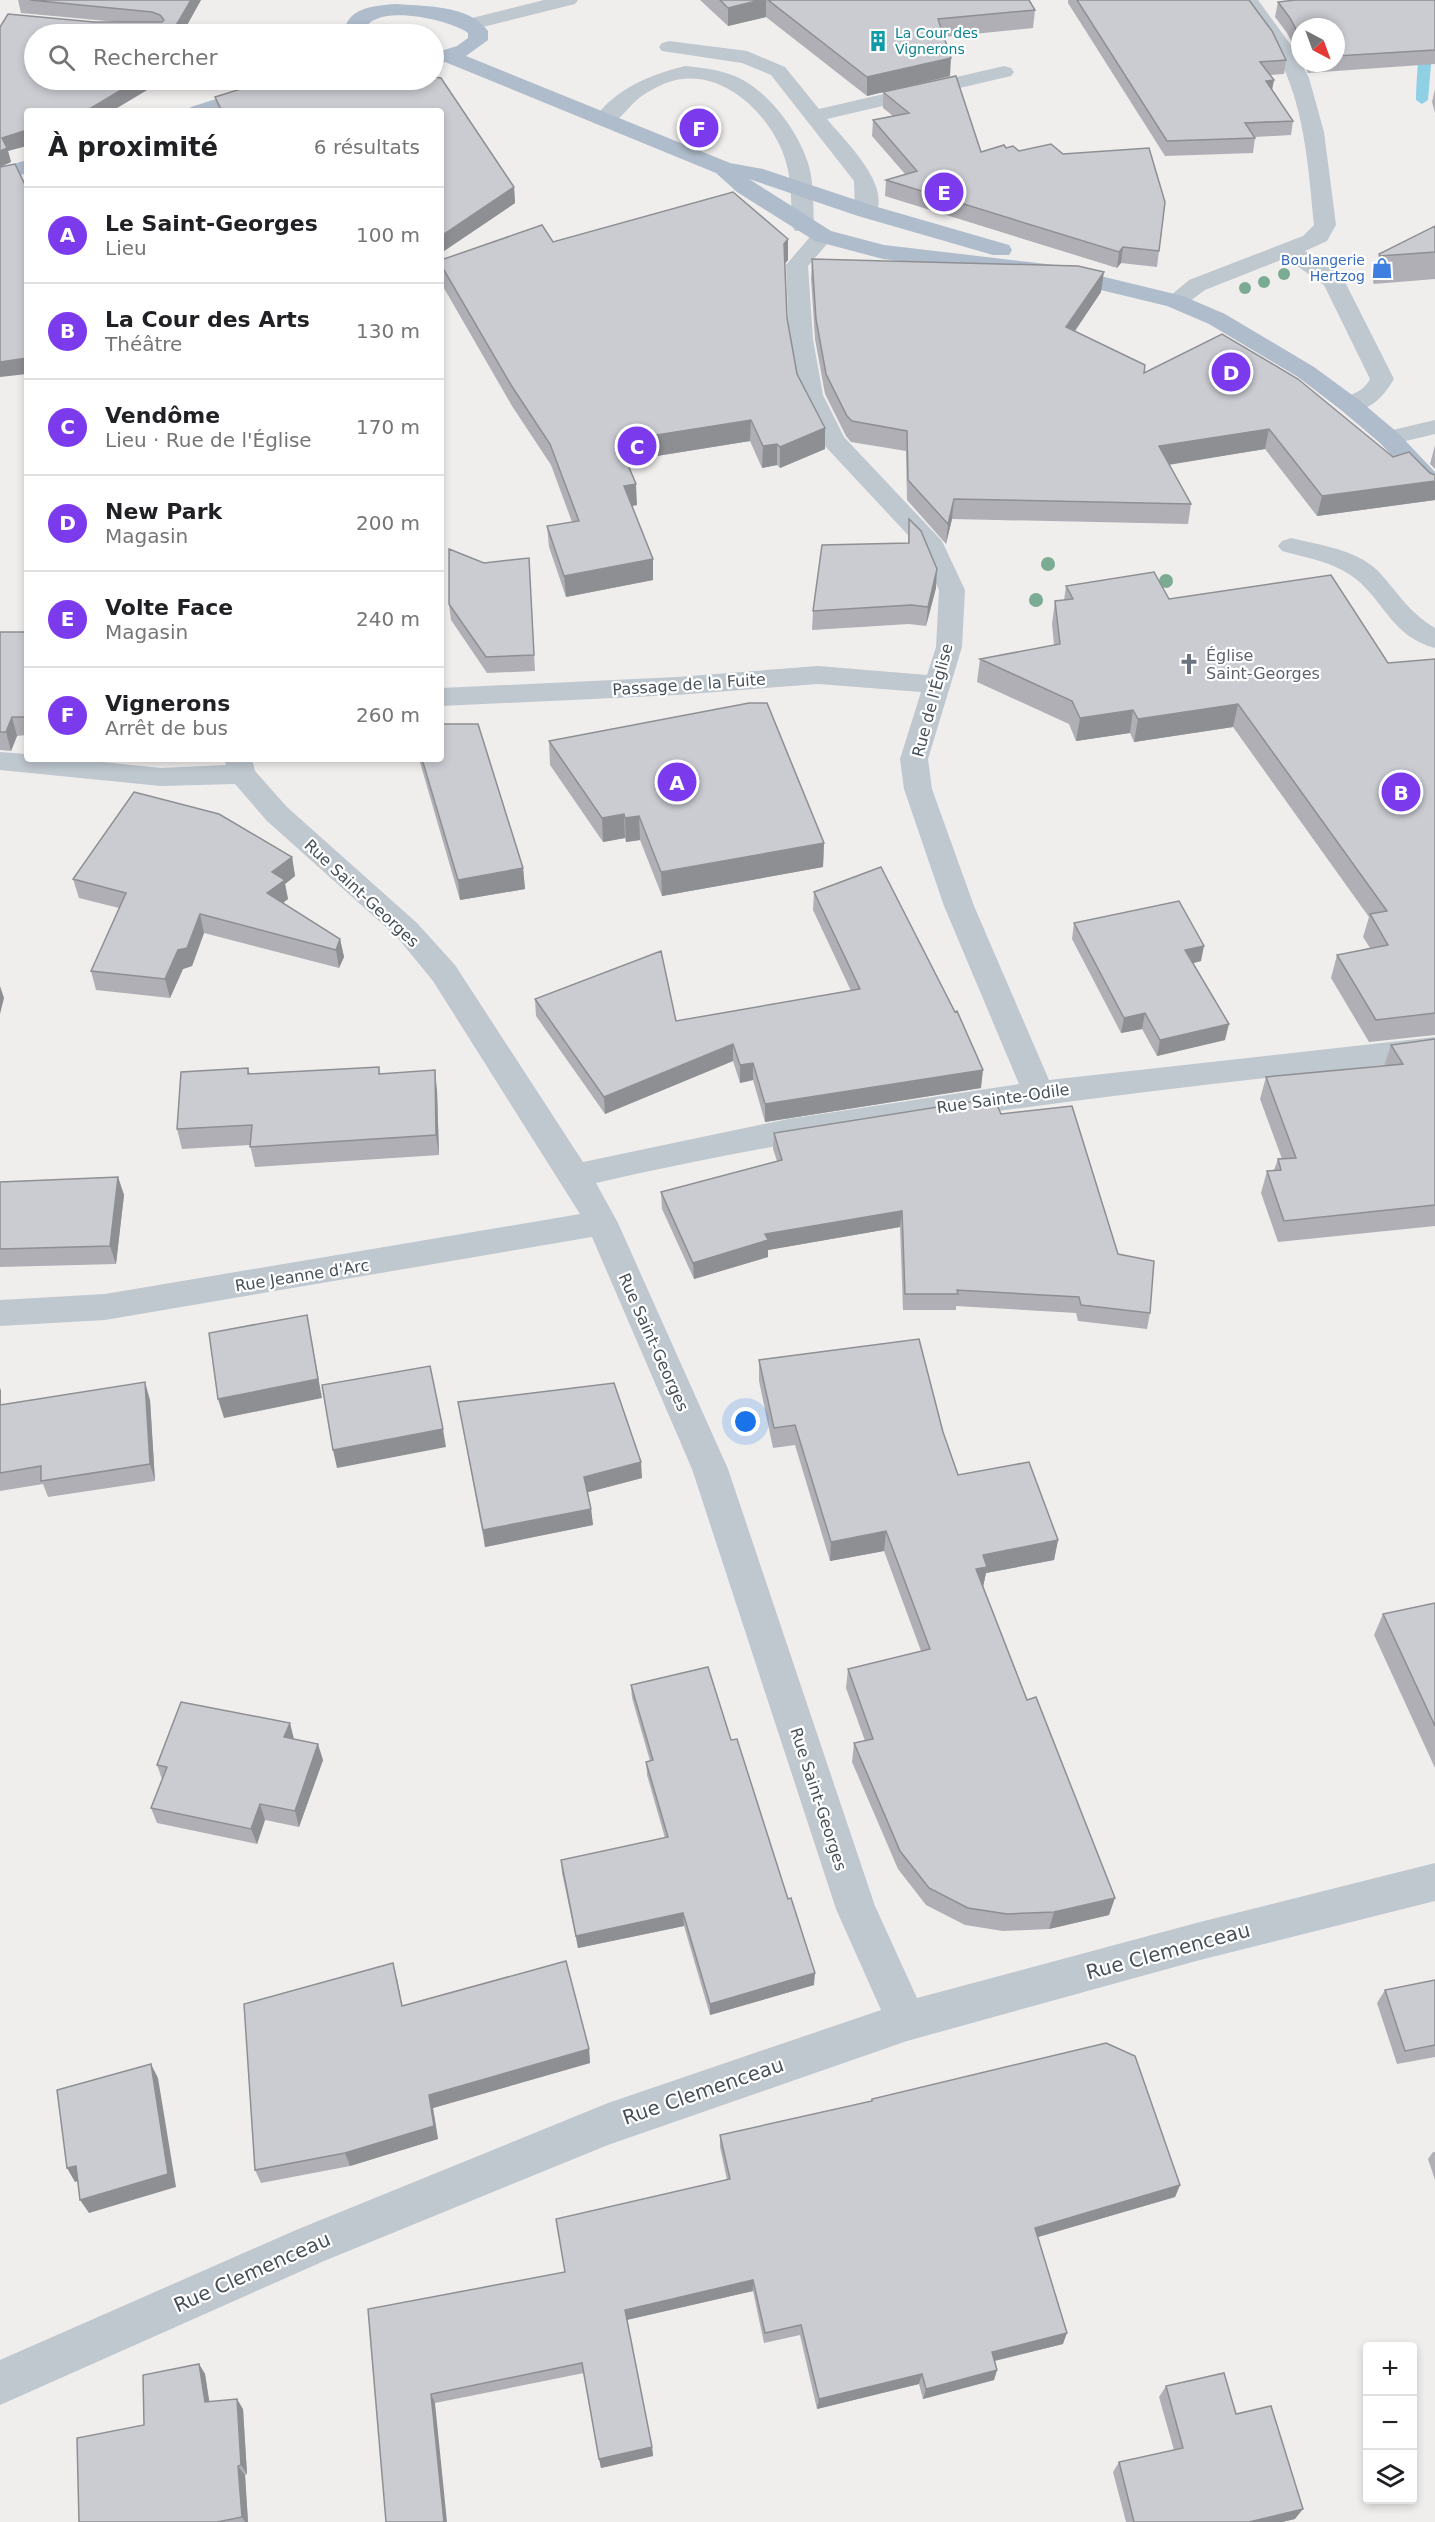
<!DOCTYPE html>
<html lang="fr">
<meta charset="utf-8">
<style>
:root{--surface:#fff;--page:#f6f6f6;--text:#202124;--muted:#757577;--line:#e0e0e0;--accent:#7c3aed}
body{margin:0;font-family:"DejaVu Sans",sans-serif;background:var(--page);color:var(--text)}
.controls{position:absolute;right:18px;bottom:18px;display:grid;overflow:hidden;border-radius:6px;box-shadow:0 3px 9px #0003}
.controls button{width:54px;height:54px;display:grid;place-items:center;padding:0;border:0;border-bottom:2px solid var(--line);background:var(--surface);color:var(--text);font:30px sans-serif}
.compass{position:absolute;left:1291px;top:18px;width:54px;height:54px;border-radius:50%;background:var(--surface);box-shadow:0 3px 9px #0003;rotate:139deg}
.you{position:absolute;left:746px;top:1422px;width:21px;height:21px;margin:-15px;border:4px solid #fff;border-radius:50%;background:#1a73e8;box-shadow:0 0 0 9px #1a73e833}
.badge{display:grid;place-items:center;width:39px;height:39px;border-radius:50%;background:var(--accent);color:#fff;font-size:20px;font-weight:700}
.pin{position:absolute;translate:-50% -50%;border:3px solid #fff;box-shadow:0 2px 6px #0006}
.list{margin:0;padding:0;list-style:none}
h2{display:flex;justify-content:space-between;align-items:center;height:78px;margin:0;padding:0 24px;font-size:26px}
h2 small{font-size:20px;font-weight:400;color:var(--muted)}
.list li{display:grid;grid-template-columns:39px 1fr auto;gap:18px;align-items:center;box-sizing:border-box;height:96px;padding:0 24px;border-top:2px solid var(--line)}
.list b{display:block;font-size:22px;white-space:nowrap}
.list p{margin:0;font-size:20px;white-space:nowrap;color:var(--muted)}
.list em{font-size:20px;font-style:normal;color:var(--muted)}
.icon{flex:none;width:33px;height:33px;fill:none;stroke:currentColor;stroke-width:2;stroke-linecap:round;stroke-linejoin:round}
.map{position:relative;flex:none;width:1435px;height:2522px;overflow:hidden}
.search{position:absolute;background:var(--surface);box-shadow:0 3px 9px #0003;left:24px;top:24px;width:420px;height:66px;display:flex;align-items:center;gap:15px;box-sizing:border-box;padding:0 21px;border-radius:33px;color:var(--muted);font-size:22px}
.panel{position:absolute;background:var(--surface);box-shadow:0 3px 9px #0003;left:24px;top:108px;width:420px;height:654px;border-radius:6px}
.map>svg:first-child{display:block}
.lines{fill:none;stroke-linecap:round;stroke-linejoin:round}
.stream{fill:#8fd0e5;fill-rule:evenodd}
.minor{fill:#bfc7cf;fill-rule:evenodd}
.major{fill:#afbccb;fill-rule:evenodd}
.tree{fill:#7cab94}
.wall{fill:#afafb5}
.shaded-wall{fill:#8e8f93}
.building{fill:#cbccd2;stroke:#8e8f93;stroke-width:1.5}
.labels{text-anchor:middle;stroke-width:4.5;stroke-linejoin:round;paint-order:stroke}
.far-culture-label{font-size:14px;fill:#0d838f;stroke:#fff;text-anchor:start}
.far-shop-label{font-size:14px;fill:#366cbe;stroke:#fff;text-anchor:end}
.worship-label{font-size:16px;fill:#5b616d;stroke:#fff;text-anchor:start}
.street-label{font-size:16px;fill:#475059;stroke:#fff}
.near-street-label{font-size:20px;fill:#475059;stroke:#fff}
</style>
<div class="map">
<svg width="1435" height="2522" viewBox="0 0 1435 2522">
<rect width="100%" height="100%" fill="#f0eeed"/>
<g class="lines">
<path class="stream" d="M 1435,17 L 1428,100 L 1422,104 L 1416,100 C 1417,83 1417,24 1435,17 Z"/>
<path class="minor" d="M 544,0 L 578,0 L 575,4 L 479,28 L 472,26 L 469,22 L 472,18 Z
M 1237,0 L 1258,0 L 1296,52 L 1309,78 L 1324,132 L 1336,225 L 1327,241 L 1305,251 L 1342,276 L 1394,379 C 1383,398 1366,416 1341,410 L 1338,405 C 1347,392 1361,396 1370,379 L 1324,285 L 1286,258 L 1205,290 L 1183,306 L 1167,306 L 1164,301 L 1189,280 L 1303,236 L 1314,225 C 1308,166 1305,104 1275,51 C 1265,32 1249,18 1237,0 Z
M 353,24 L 360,26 L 363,30 L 360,34 L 315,34 L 318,30 Z
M 669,41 L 747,51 L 785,67 L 819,109 L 1004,66 L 1011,68 L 1014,72 L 1011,76 L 827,119 C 845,141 894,187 874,216 L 858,216 L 855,211 L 854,181 L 771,75 L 742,63 L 662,51 L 659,47 L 662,43 Z
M 685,66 C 705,68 725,70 743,80 C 772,96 800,134 809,166 C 814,186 813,206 814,226 L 811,231 L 795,231 L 792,226 C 791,205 792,183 786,162 C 772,114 719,63 666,83 C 657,87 645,93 638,99 C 629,106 621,119 611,124 C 606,126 602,125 598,123 L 594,119 C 616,88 650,75 685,66 Z
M 823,229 L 831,231 L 834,236 L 808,266 L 813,339 L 823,395 L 844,437 L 942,541 L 965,590 L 962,647 L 928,759 L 932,789 L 974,906 L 1049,1080 L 1435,1037 L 1435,1059 C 1153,1091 872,1119 596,1183 L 618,1223 L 728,1469 L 875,1906 L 917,1998 L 1200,1922 L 1435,1863 L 1435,1901 L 1200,1960 L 907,2041 L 608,2145 L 324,2261 L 0,2405 L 0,2360 L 296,2230 L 608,2103 L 881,2010 L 836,1909 L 692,1469 L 592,1237 L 105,1320 L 0,1326 L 0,1300 L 105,1294 L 580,1214 L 433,981 L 397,937 L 267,821 L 235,784 L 161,786 L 0,770 L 0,752 L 27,754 L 27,759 L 73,759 L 161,768 L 226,765 L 224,759 L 252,759 L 255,771 L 287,807 L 417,923 L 455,965 L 583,1162 L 788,1119 L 1019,1084 L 944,906 L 904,789 L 900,759 L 921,692 L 818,684 L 677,695 L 441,706 L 441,688 L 677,677 L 818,666 L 927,675 L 936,647 L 939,590 L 921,549 L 824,445 L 799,395 L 789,339 L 786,265 L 815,231 Z
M 1435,420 L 1435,434 L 1389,445 L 1380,443 L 1377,438 L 1380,433 Z
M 1291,538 C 1319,545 1355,549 1377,570 C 1398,592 1407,611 1435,628 L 1435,648 C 1393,637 1385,603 1356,579 C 1335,562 1307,558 1282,551 L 1278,546 L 1282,541 Z"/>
<path class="major" d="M 395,4 C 423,6 470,5 488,31 L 488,40 L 466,56 L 730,163 L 763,169 L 874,206 L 1009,245 L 1012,250 L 1009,255 L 993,255 L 858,216 L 749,179 L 831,231 L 884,245 L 1055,265 L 1183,296 L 1225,314 L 1314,367 L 1359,400 L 1398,433 L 1435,472 L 1435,494 L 1426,492 L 1380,443 L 1341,410 L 1298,377 L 1209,324 L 1167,306 L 1055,279 L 883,259 L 815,241 L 737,192 L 716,173 L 445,62 L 434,65 L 434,53 L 457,46 L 468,38 L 468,33 C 449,19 368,1 364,34 L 344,34 C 346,7 374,6 395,4 Z
M 276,80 L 306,80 L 303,84 L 219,111 L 188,111 L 191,107 Z
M 27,160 L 27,173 L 0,181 L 0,168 Z"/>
</g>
<g class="tree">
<circle cx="1284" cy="274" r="6"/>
<circle cx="1264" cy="282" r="6"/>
<circle cx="1245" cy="288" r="6"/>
<circle cx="1048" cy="564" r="7"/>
<circle cx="1166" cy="581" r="7"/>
<circle cx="1036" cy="600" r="7"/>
</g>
<path class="wall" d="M 18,0 L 201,0 L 182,34 L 34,34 L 152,87 L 112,111 L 27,111 L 8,151 L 11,162 L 0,167 L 0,27 L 94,22 L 118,22 L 21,13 Z
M 700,0 L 1029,0 L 1035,10 L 1033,28 L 944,37 L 950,76 L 867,96 L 766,17 L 728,26 Z
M 1068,0 L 1249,0 L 1286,60 L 1284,74 L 1270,75 L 1274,80 L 1272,90 L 1293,121 L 1291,135 L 1255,137 L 1255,138 L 1253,153 L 1165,156 L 1068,3 Z
M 1435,0 L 1435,64 L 1308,73 L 1303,63 L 1336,63 L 1336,27 L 1300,27 L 1300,57 L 1287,33 L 1275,17 L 1278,2 Z
M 434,77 L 441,78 L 514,187 L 515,203 L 441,253 L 441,111 L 218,111 L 215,97 L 257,84 L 302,80 L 434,80 Z
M 1435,89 L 1435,113 L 1432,102 Z
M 883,92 L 981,152 L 1159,251 L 1157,267 L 1121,263 L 1117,268 L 885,196 L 886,180 L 905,174 L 872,136 L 873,120 L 893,116 L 883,108 Z
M 1435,226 L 1435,279 L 1374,284 L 1373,282 L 1379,254 Z
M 788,239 L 788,260 L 785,263 L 787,318 L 797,374 L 825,428 L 825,449 L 780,468 L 777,465 L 762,468 L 750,441 L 626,461 L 637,505 L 632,506 L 653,580 L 566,597 L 549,547 L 547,526 L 572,522 L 551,465 L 512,406 L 441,283 L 441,260 L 553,242 Z
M 812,259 L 1101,292 L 1075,331 L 1144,373 L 1393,457 L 1430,473 L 1435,475 L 1435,500 L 1317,516 L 1265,449 L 1169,464 L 1191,504 L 1188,524 L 952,519 L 946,544 L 907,500 L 906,451 L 851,442 L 846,436 L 825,394 L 815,339 L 811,279 Z
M 1435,445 L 1435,469 L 1430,464 Z
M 909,519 L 936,588 L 926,626 L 909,624 L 812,630 L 813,611 L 908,543 Z
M 529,558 L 535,671 L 487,673 L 451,620 L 449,604 L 484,563 Z
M 1066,586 L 1169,599 L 1388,663 L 1435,659 L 1435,1035 L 1369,1042 L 1331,978 L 1337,955 L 1370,948 L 1363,937 L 1369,917 L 1233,727 L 1134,742 L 1130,733 L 1076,741 L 1069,724 L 977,682 L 980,659 L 1054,645 L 1052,624 L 1055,601 L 1064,600 Z
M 0,632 L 27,632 L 27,735 L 17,736 L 11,751 L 0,750 Z
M 549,741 L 824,843 L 823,867 L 662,896 L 640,840 L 626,842 L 625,838 L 603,842 L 550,765 Z
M 419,759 L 441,759 L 523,868 L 525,889 L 460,900 Z
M 292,857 L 295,876 L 285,884 L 288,899 L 283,903 L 340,939 L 344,957 L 339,968 L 204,933 L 192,966 L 183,969 L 170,998 L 96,990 L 91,971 L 119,908 L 79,898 L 73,879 Z
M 814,892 L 981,1088 L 765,1122 L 753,1080 L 740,1083 L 733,1061 L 605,1114 L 536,1016 L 535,999 L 676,1021 L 851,991 L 813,910 Z
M 1074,923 L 1201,961 L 1193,963 L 1225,1040 L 1157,1056 L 1142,1029 L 1121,1033 L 1072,939 Z
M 1435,1039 L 1435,1226 L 1278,1242 L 1261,1193 L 1267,1171 L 1274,1170 L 1278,1159 L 1282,1159 L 1260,1099 L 1266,1077 L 1384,1066 L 1391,1045 Z
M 379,1067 L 380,1073 L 437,1090 L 439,1155 L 255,1167 L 250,1145 L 182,1149 L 177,1129 L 248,1068 L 250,1074 Z
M 1001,1114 L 1118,1254 L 1150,1313 L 1147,1329 L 1078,1321 L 1076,1313 L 956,1306 L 956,1310 L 903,1310 L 900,1227 L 768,1250 L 768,1257 L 694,1279 L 662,1209 L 661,1192 L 777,1161 L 773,1149 L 774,1133 Z
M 118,1177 L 124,1195 L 116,1264 L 0,1267 L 0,1182 Z
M 759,1360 L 943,1432 L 958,1475 L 1058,1540 L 1054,1560 L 986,1573 L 983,1587 L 1109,1915 L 1049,1929 L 1003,1931 L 965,1925 L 926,1905 L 898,1869 L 852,1762 L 854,1743 L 865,1741 L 846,1688 L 848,1669 L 921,1651 L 884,1551 L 830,1561 L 795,1445 L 773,1448 L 759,1381 Z
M 0,1388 L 1,1391 L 1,1405 L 150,1400 L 155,1481 L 48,1497 L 43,1484 L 0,1491 Z
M 458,1402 L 642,1478 L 588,1492 L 591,1509 L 593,1525 L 485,1547 Z
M 1435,1603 L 1435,1768 L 1374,1635 L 1383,1614 Z
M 631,1685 L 731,1740 L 814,1985 L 710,2015 L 684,1926 L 578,1948 L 562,1873 L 561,1860 L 665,1838 L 647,1775 L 646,1762 L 650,1761 L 632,1698 Z
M 294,1739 L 323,1760 L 299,1827 L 265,1820 L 257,1844 L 157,1823 L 151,1808 L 162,1779 L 157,1765 Z
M 397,1978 L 402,2005 L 589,2049 L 590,2063 L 433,2108 L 438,2139 L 350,2166 L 261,2183 L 255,2170 Z
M 1435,1980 L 1435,2057 L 1397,2064 L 1377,2003 L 1385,1990 Z
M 872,2099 L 1180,2185 L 1175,2197 L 1038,2237 L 1063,2344 L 995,2361 L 997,2370 L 994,2380 L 923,2399 L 919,2384 L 817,2409 L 800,2335 L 764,2343 L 753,2291 L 627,2320 L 652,2447 L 653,2456 L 601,2468 L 584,2373 L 435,2403 L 368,2309 L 565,2272 L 727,2180 L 720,2147 L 720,2135 L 871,2101 Z
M 1433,2152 L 1435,2152 L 1435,2180 L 1428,2159 Z
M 199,2364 L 205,2374 L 209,2402 L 243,2409 L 247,2474 L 245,2475 L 248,2522 L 79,2522 L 144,2425 Z
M 1166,2386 L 1236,2414 L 1295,2519 L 1282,2522 L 1126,2522 L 1113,2472 L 1119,2462 L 1174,2450 L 1159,2397 Z"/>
<path class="shaded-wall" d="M 191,0 L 201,0 L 182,34 L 171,34 Z
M 760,0 L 766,0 L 766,17 L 728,26 L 728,8 Z
M 951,58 L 950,76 L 867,96 L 867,77 Z
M 138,80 L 156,80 L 152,87 L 112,111 L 86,111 Z
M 1274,80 L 1271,94 L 1266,81 Z
M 27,130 L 27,146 L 8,151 L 11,162 L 0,167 L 0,151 L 2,138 Z
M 514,187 L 515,203 L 441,253 L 441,236 Z
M 788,239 L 788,260 L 784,265 L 784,244 Z
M 1123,247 L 1121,263 L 1117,268 L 1119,252 Z
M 1104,272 L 1101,292 L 1064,347 L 1066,327 Z
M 27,358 L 27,374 L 0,377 L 0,362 Z
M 751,420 L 750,441 L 619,462 L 618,441 Z
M 825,428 L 825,449 L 780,468 L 780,447 Z
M 1269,429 L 1265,449 L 1156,467 L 1159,446 Z
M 777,444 L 777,465 L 762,468 L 763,446 Z
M 1435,481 L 1435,500 L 1317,516 L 1322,496 Z
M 636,484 L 637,505 L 625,507 L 624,486 Z
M 954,499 L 952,519 L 946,544 L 948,524 Z
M 653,559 L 653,580 L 566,597 L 564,576 Z
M 937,569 L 936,588 L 926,626 L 928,607 Z
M 1238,704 L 1233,727 L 1134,742 L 1138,719 Z
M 1133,710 L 1130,733 L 1076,741 L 1080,718 Z
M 12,717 L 17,736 L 11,751 L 6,732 Z
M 624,814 L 625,838 L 603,842 L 602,818 Z
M 639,816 L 640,840 L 626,842 L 625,818 Z
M 824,843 L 823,867 L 662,896 L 661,872 Z
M 292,857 L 295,876 L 285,884 L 288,899 L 271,912 L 267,893 L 272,872 Z
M 523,868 L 525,889 L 460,900 L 458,880 Z
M 200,914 L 204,933 L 192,966 L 183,969 L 170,998 L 165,979 L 178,950 Z
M 340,939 L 344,957 L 339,968 L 336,950 Z
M 1204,946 L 1201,961 L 1182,966 L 1185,950 Z
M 0,986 L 4,998 L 0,1014 Z
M 1145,1013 L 1142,1029 L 1121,1033 L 1124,1018 Z
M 1229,1024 L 1225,1040 L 1157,1056 L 1160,1040 Z
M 733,1044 L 733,1061 L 605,1114 L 604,1097 Z
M 753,1063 L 753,1080 L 740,1083 L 740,1065 Z
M 435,1070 L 437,1090 L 439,1155 L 436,1135 Z
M 983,1070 L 981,1088 L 765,1122 L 765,1104 Z
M 118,1177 L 124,1195 L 116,1264 L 110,1246 Z
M 902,1211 L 900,1227 L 768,1250 L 768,1257 L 694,1279 L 693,1263 L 765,1234 Z
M 307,1315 L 322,1398 L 224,1418 L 218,1399 Z
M 145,1382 L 150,1400 L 155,1481 L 150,1464 Z
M 0,1388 L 1,1391 L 1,1423 L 0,1419 Z
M 443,1429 L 446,1447 L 337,1468 L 333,1450 Z
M 641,1462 L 642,1478 L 585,1493 L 584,1477 Z
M 591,1509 L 593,1525 L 485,1547 L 483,1530 Z
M 886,1531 L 884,1551 L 830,1561 L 831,1542 Z
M 1058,1540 L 1054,1560 L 986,1573 L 983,1587 L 972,1589 L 976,1569 L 983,1555 Z
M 290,1723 L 294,1739 L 284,1737 Z
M 318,1744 L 323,1760 L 299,1827 L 295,1811 Z
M 260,1804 L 265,1820 L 257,1844 L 251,1829 Z
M 1115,1898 L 1109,1915 L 1049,1929 L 1054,1912 Z
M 683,1913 L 684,1926 L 578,1948 L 576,1936 Z
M 815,1973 L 814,1985 L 710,2015 L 710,2004 Z
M 589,2049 L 590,2063 L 433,2108 L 438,2139 L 350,2166 L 345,2153 L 429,2095 Z
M 151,2064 L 158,2078 L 176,2187 L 89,2213 L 80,2200 Z
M 76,2166 L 84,2179 L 75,2182 L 67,2168 Z
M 1180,2185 L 1175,2197 L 1031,2239 L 1035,2228 Z
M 753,2280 L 753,2291 L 626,2320 L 625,2310 Z
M 1067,2333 L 1063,2344 L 989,2362 L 992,2352 Z
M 199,2364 L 205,2374 L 211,2412 L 205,2402 Z
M 997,2370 L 994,2380 L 923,2399 L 926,2389 Z
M 922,2374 L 919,2384 L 817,2409 L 819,2399 Z
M 431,2394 L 435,2403 L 447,2522 L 444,2522 Z
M 237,2399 L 243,2409 L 247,2474 L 241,2465 Z
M 652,2447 L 653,2456 L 601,2468 L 599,2459 Z
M 238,2466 L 245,2475 L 248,2522 L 245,2522 L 242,2517 Z
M 1303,2509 L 1295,2519 L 1282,2522 L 1249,2522 Z"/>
<path class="building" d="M 30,0 L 191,0 L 171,34 L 34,34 L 34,80 L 138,80 L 86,111 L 27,111 L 27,130 L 2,138 L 7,148 L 0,151 L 0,27 L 8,14 L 94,22 L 162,22 L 164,20 L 160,15 L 152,12 Z
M 720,0 L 760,0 L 728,8 Z
M 768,0 L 1029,0 L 1035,10 L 938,19 L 951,58 L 867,77 Z
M 1077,0 L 1249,0 L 1272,31 L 1286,60 L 1260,62 L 1274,80 L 1266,81 L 1293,121 L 1245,123 L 1255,138 L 1167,141 Z
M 1295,0 L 1435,0 L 1435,50 L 1336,56 L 1336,27 L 1300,27 L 1300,37 L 1290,18 L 1278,2 Z
M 956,76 L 981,152 L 1004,145 L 1006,148 L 1013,146 L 1019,151 L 1051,144 L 1063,154 L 1149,148 L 1165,202 L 1159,251 L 1123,247 L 1119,252 L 886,180 L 917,171 L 873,120 L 909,113 L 883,92 Z
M 434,77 L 441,78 L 514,187 L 441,236 L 441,111 L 222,111 L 215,97 L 257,84 L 302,80 L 434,80 Z
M 15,164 L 27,189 L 27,358 L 0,362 L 0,167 Z
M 733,192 L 788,239 L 784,244 L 787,318 L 797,374 L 825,428 L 780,447 L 777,444 L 763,446 L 751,420 L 618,441 L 636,484 L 624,486 L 653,559 L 564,576 L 547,526 L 579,521 L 550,444 L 511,385 L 441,265 L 441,260 L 542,225 L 553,242 Z
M 1435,226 L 1435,252 L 1380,256 L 1379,254 Z
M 812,259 L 1078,266 L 1104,272 L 1066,327 L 1145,365 L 1144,373 L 1222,334 L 1298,379 L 1393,457 L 1409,452 L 1430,473 L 1435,475 L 1435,481 L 1322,496 L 1269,429 L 1159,446 L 1191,504 L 954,499 L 948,524 L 908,480 L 907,431 L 852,421 L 847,416 L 826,374 L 816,319 Z
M 909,519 L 921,531 L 937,569 L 928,607 L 911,605 L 813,611 L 822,545 L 909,543 Z
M 449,549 L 484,563 L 529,558 L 534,655 L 486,657 L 449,604 Z
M 1154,572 L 1169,599 L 1331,575 L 1388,663 L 1435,659 L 1435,1013 L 1376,1020 L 1337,955 L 1388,945 L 1370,914 L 1387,911 L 1238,704 L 1138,719 L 1133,710 L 1080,718 L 1072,701 L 980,659 L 1060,644 L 1055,601 L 1073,599 L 1066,586 Z
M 0,632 L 27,632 L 27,717 L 12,717 L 6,732 L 0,732 Z
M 749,703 L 767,703 L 824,843 L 661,872 L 639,816 L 625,818 L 624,814 L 602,818 L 549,741 Z
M 441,724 L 478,724 L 523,868 L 458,880 L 422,759 L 441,759 Z
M 134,792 L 219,814 L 292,857 L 272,872 L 285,880 L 267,893 L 340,939 L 336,950 L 200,914 L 187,948 L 178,950 L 165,979 L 91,971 L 126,893 L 73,879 Z
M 881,867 L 955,1012 L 957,1011 L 983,1070 L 765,1104 L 753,1063 L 740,1065 L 733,1044 L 604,1097 L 535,999 L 661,951 L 676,1021 L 860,989 L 814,892 Z
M 1179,901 L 1204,946 L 1185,950 L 1229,1024 L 1160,1040 L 1145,1013 L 1124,1018 L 1074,923 Z
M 1435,1039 L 1435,1205 L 1284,1221 L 1267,1171 L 1281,1170 L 1278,1159 L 1296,1158 L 1266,1077 L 1403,1064 L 1391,1045 Z
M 379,1067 L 379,1074 L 435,1070 L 436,1135 L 250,1147 L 252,1125 L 177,1129 L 181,1072 L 248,1068 L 248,1074 Z
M 994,1098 L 1001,1114 L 1072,1106 L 1118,1254 L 1154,1261 L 1150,1313 L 1081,1305 L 1079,1297 L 957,1290 L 958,1294 L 905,1294 L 902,1211 L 765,1234 L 768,1240 L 693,1263 L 661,1192 L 782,1160 L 774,1133 Z
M 118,1177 L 110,1246 L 0,1249 L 0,1182 Z
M 307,1315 L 318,1379 L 218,1399 L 209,1333 Z
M 919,1339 L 943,1432 L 958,1475 L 1029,1462 L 1058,1540 L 983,1555 L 987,1567 L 976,1569 L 1027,1700 L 1036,1697 L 1115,1898 L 1054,1912 L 1007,1914 L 968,1908 L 929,1888 L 900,1851 L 854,1743 L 873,1739 L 848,1669 L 930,1649 L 886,1531 L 831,1542 L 795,1425 L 774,1428 L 759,1360 Z
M 430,1366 L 443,1429 L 333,1450 L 322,1385 Z
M 145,1382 L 150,1464 L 41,1481 L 41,1466 L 0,1473 L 0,1405 Z
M 614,1383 L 641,1462 L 584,1477 L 591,1509 L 483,1530 L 458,1402 Z
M 1435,1603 L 1435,1726 L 1383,1614 Z
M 708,1667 L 731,1740 L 737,1739 L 788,1899 L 791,1898 L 815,1973 L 710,2004 L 683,1913 L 576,1936 L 561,1860 L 668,1837 L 646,1762 L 653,1760 L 631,1685 Z
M 181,1702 L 290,1723 L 284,1737 L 318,1744 L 295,1811 L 260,1804 L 251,1829 L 151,1808 L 167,1767 L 157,1765 Z
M 566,1961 L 589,2049 L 429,2095 L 434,2126 L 345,2153 L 255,2170 L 244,2004 L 393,1963 L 402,2006 Z
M 1435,1980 L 1435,2045 L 1405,2051 L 1385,1990 Z
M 1106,2043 L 1135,2056 L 1180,2185 L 1035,2228 L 1067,2333 L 992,2352 L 997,2370 L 967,2378 L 926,2389 L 922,2374 L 819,2399 L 801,2325 L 765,2333 L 753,2280 L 625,2310 L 652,2447 L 599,2459 L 582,2363 L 431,2394 L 444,2522 L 386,2522 L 368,2309 L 565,2272 L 556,2219 L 730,2179 L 720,2135 L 872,2101 L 872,2099 Z
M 151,2064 L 168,2174 L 80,2200 L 76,2166 L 67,2168 L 57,2090 Z
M 199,2364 L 205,2402 L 237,2399 L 241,2465 L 238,2466 L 242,2517 L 217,2522 L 79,2522 L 77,2438 L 144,2425 L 143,2375 Z
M 1224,2373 L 1236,2414 L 1271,2406 L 1303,2509 L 1249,2522 L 1134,2522 L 1119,2462 L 1183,2448 L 1166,2386 Z"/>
<defs>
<symbol id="building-bare" viewBox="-9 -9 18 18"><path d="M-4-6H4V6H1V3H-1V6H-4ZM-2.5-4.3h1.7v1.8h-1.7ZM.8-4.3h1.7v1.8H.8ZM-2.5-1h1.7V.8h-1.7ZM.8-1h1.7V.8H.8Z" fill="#0f9aa8" stroke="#fff" stroke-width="2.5" paint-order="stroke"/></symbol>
<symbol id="shop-bare" viewBox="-9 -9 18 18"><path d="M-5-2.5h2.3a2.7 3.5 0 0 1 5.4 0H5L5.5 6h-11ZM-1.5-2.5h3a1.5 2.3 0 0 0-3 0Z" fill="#3f7fe0" stroke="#fff" stroke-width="2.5" paint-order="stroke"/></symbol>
<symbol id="church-bare" viewBox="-9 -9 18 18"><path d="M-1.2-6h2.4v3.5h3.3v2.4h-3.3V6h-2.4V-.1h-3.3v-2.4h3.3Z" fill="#6b7280" stroke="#fff" stroke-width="2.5" paint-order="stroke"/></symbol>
</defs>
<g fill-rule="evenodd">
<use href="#building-bare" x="863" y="26" width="30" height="30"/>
<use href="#shop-bare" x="1367" y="253" width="30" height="30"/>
<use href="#church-bare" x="1174" y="649" width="30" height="30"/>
</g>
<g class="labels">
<g class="far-culture-label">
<text x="895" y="38">La Cour des<tspan x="895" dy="16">Vignerons</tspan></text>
</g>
<g class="far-shop-label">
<text x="1365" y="265">Boulangerie<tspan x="1365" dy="16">Hertzog</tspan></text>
</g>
<g class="worship-label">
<text x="1206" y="661">Église<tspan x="1206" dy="18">Saint-Georges</tspan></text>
</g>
<g class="street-label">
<text transform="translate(689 684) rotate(-4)" y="6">Passage de la Fuite</text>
<text transform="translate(932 700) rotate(-75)" y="6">Rue de l'Église</text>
<text transform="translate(362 893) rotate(43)" y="6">Rue Saint-Georges</text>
<text transform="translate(1003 1098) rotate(-8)" y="6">Rue Sainte-Odile</text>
<text transform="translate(302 1275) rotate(-9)" y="6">Rue Jeanne d'Arc</text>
<text transform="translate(654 1342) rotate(66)" y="6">Rue Saint-Georges</text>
<text transform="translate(819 1799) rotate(72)" y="6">Rue Saint-Georges</text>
</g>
<g class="near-street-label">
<text transform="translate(1168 1951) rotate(-15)" y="7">Rue Clemenceau</text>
<text transform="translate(703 2091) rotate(-19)" y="7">Rue Clemenceau</text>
<text transform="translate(252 2272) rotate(-24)" y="7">Rue Clemenceau</text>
</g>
</g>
</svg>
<div class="controls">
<button>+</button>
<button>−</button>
<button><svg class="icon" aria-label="layers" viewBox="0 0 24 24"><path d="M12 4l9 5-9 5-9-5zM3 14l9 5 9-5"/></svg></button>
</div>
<svg class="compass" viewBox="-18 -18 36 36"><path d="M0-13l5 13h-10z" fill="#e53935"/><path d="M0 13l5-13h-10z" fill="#757577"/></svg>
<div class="you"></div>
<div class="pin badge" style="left:677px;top:782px">A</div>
<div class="pin badge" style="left:1401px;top:792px">B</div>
<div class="pin badge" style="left:637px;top:446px">C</div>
<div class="pin badge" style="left:1231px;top:372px">D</div>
<div class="pin badge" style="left:944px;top:192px">E</div>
<div class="pin badge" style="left:699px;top:128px">F</div>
<div class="search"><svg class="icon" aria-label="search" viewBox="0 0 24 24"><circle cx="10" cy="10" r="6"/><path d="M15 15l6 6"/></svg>Rechercher</div>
<section class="panel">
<h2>À proximité<small>6 résultats</small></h2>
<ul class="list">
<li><span class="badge">A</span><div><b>Le Saint-Georges</b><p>Lieu</p></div><em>100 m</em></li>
<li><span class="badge">B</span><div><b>La Cour des Arts</b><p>Théâtre</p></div><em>130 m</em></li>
<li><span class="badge">C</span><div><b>Vendôme</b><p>Lieu · Rue de l'Église</p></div><em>170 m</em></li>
<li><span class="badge">D</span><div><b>New Park</b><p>Magasin</p></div><em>200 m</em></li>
<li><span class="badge">E</span><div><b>Volte Face</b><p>Magasin</p></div><em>240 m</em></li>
<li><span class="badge">F</span><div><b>Vignerons</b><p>Arrêt de bus</p></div><em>260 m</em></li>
</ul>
</section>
</div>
